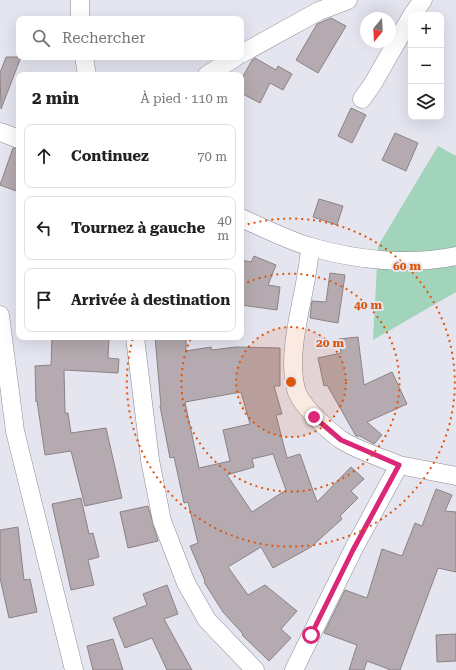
<!DOCTYPE html>
<html lang="fr">
<meta charset="utf-8">
<style>
:root{--surface:#fff;--page:#f6f6f6;--text:#222;--muted:#767676;--line:#e0e0e0}
body{margin:0;font-family:"Roboto Serif",serif;background:var(--page);color:var(--text)}
.controls{position:absolute;right:12px;top:12px;display:grid;overflow:hidden;border-radius:8px;box-shadow:0 4px 16px #0002}
.controls button{width:36px;height:36px;display:grid;place-items:center;padding:0;border:0;border-bottom:1px solid var(--line);background:var(--surface);color:var(--text);font:20px sans-serif}
.compass{position:absolute;left:360px;top:12px;width:36px;height:36px;border-radius:50%;background:var(--surface);box-shadow:0 4px 16px #0002;rotate:198deg}
.stop{position:absolute;width:12px;height:12px;margin:-9px;border:3px solid #db2777;border-radius:50%;background:#fff}
.stop.end{background:#db2777;border-color:#fff;box-shadow:0 1px 4px #0008}
.list{margin:0;padding:0;list-style:none}
h2{display:flex;justify-content:space-between;align-items:center;height:52px;margin:0;padding:0 16px;font-size:17px}
h2 small{font-size:13px;font-weight:400;color:var(--muted)}
.list li{display:grid;grid-template-columns:26px 1fr auto;gap:12px;align-items:center;box-sizing:border-box;height:64px;margin:0 8px 8px;padding:0 8px;border:1px solid var(--line);border-radius:8px}
.list b{display:block;font-size:15px;white-space:nowrap}
.list em{font-size:13px;font-style:normal;color:var(--muted)}
.icon{flex:none;width:22px;height:22px;fill:none;stroke:currentColor;stroke-width:2;stroke-linecap:round;stroke-linejoin:round}
.map{position:relative;flex:none;width:456px;height:670px;overflow:hidden}
.search{position:absolute;background:var(--surface);box-shadow:0 4px 16px #0002;left:16px;top:16px;width:228px;height:44px;display:flex;align-items:center;gap:10px;box-sizing:border-box;padding:0 14px;border-radius:8px;color:var(--muted);font-size:15px}
.panel{position:absolute;background:var(--surface);box-shadow:0 4px 16px #0002;left:16px;top:72px;width:228px;height:268px;border-radius:8px}
.map>svg:first-child{display:block}
.green{fill:#a2d4bb}
.building{fill:#b4aaaf;stroke:#8c8286;fill-rule:evenodd}
.lines{fill:none;stroke-linecap:round;stroke-linejoin:round}
.minor-casing{stroke:#8c8d96;stroke-width:19}
.minor{stroke:#fff;stroke-width:18}
.route{stroke:#db2777;stroke-width:5}
.ring{fill:none;stroke:#de560d;stroke-width:2;stroke-dasharray:2 4}
.centre{fill:#de560d;stroke:#e4e5ef;stroke-width:2}
.ring-label{font-size:12px;text-anchor:middle;font-weight:bold;fill:#de560d;stroke:#e4e5ef;stroke-width:4;stroke-linejoin:round;paint-order:stroke}
</style>
<div class="map">
<svg width="456" height="670" viewBox="0 0 456 670">
<rect width="100%" height="100%" fill="#e4e5ef"/>
<path class="green" d="M 438,146 L 456,156 L 456,292 L 373,340 L 378,246 Z"/>
<path class="building" d="M 331,18 L 346,26 L 318,73 L 296,60 L 317,24 Z
M 6,57 L 21,57 L 1,109 L 0,73 Z
M 255,58 L 276,70 L 278,66 L 292,74 L 283,90 L 270,83 L 260,103 L 241,93 L 241,80 L 252,60 Z
M 351,108 L 366,115 L 352,143 L 338,136 Z
M 395,133 L 418,143 L 406,171 L 382,160 Z
M 13,148 L 19,149 L 19,192 L 0,185 Z
M 319,199 L 343,206 L 337,225 L 313,217 Z
M 254,256 L 276,265 L 268,285 L 280,287 L 277,310 L 241,305 L 241,260 L 251,262 Z
M 330,273 L 345,275 L 338,323 L 310,318 L 312,301 L 326,302 Z
M 52,337 L 109,337 L 108,358 L 119,359 L 118,373 L 64,370 L 65,413 L 68,413 L 71,433 L 106,428 L 122,498 L 85,506 L 71,451 L 45,455 L 37,401 L 36,402 L 35,366 L 51,365 Z
M 155,337 L 186,337 L 186,351 L 211,347 L 212,350 L 236,347 L 280,348 L 280,386 L 274,386 L 282,414 L 276,415 L 287,458 L 300,454 L 317,502 L 351,467 L 364,479 L 351,491 L 358,498 L 340,516 L 342,519 L 311,547 L 273,568 L 261,547 L 228,567 L 248,595 L 265,585 L 297,611 L 281,629 L 291,638 L 269,661 L 242,635 L 243,634 L 223,612 L 204,582 L 205,581 L 190,546 L 198,543 L 188,502 L 184,503 L 174,457 L 170,458 L 160,406 L 161,406 ZM 241,392 L 250,424 L 223,430 L 230,461 L 199,468 L 185,402 ZM 273,454 L 286,490 L 252,512 L 227,475 L 254,467 L 252,459 Z
M 358,337 L 364,385 L 392,372 L 407,404 L 367,422 L 382,435 L 374,444 L 360,436 L 356,436 L 327,385 L 324,386 L 318,358 L 341,353 L 339,339 Z
M 436,489 L 452,495 L 445,511 L 456,512 L 456,572 L 438,568 L 400,670 L 391,670 L 367,661 L 364,670 L 349,670 L 357,645 L 324,633 L 345,590 L 367,598 L 382,549 L 402,556 L 415,523 L 422,526 Z
M 81,498 L 89,534 L 93,533 L 99,557 L 88,560 L 94,585 L 71,590 L 52,504 Z
M 148,506 L 158,541 L 128,548 L 120,512 Z
M 18,527 L 24,580 L 30,579 L 37,612 L 9,618 L 0,578 L 0,530 Z
M 167,585 L 178,614 L 164,619 L 192,670 L 167,670 L 152,638 L 125,648 L 113,618 L 147,605 L 143,594 Z
M 456,634 L 456,661 L 437,662 L 436,635 Z
M 113,639 L 123,670 L 93,670 L 87,646 Z"/>
<g class="lines">
<defs>
<path id="minor" d="M 412,15 L 423,0
M 80,19 L 80,0
M 241,54 L 319,11 L 348,0
M 84,57 L 87,75
M 207,75 L 236,57
M 362,99 L 372,85 L 411,17
M 0,132 L 19,139
M 241,218 C 264,228 287,240 311,247 C 356,260 410,266 456,256
M 310,247 C 308,290 285,348 296,389 C 299,404 328,430 340,439 C 354,449 382,458 399,465
M 0,315 L 15,431 L 74,670
M 135,337 L 150,460 L 162,521 L 186,583 L 207,620 L 255,670
M 294,670 L 353,550 L 399,465 L 456,476"/>
</defs>
<use href="#minor" class="minor-casing"/>
<use href="#minor" class="minor"/>
</g>
<g class="lines">
<path class="route" d="M 311,635 L 353,550 L 399,465 L 341,440 L 314,417"/>
</g>
<circle cx="291" cy="382" r="55" fill="#de560d" fill-opacity=".12"/>
<g class="ring">
<circle cx="291" cy="382" r="55"/>
<path d="M242 285A109 109 0 1 1 191 338"/>
<path d="M242 226A164 164 0 1 1 133 338"/>
</g>
<circle cx="291" cy="382" r="6" class="centre"/>
<g class="ring-label">
<text x="407" y="270">60 m</text>
<text x="368" y="309">40 m</text>
<text x="330" y="347">20 m</text>
</g>
</svg>
<div class="controls">
<button>+</button>
<button>−</button>
<button><svg class="icon" aria-label="layers" viewBox="0 0 24 24"><path d="M12 4l9 5-9 5-9-5zM3 14l9 5 9-5"/></svg></button>
</div>
<svg class="compass" viewBox="-18 -18 36 36"><path d="M0-13l5 13h-10z" fill="#e53935"/><path d="M0 13l5-13h-10z" fill="#767676"/></svg>
<div class="stop" style="left:311px;top:635px"></div>
<div class="stop end" style="left:314px;top:417px"></div>
<div class="search"><svg class="icon" aria-label="search" viewBox="0 0 24 24"><circle cx="10" cy="10" r="6"/><path d="M15 15l6 6"/></svg>Rechercher</div>
<section class="panel">
<h2>2 min<small>À pied · 110 m</small></h2>
<ul class="list">
<li><svg class="icon" aria-label="ahead" viewBox="0 0 24 24"><path d="M12 20V5M6 11l6-6 6 6"/></svg><div><b>Continuez</b></div><em>70 m</em></li>
<li><svg class="icon" aria-label="left" viewBox="0 0 24 24"><path d="M17 20v-9H6M10 6l-5 5 5 5"/></svg><div><b>Tournez à gauche</b></div><em>40 m</em></li>
<li><svg class="icon" aria-label="arrive" viewBox="0 0 24 24"><path d="M6 21V4h12l-3 4 3 4H6"/></svg><div><b>Arrivée à destination</b></div></li>
</ul>
</section>
</div>
